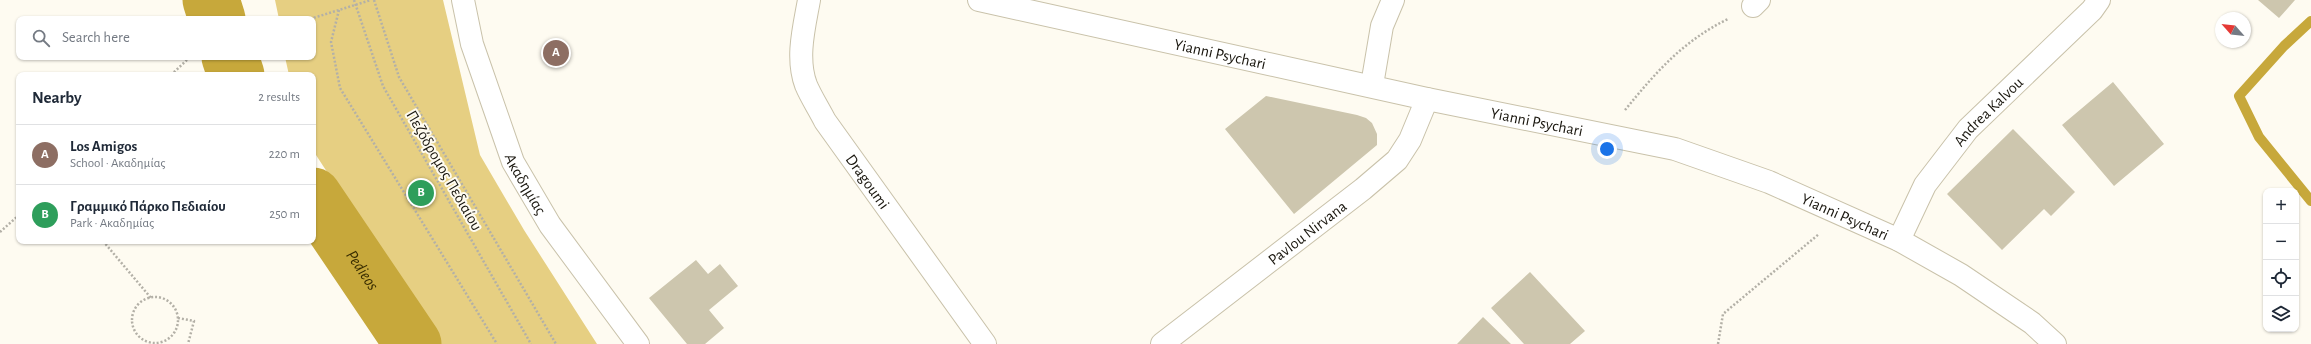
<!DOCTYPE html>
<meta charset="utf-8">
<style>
:root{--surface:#fff;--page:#f2f2f3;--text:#1f2937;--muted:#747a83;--line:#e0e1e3;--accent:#0f766e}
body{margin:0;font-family:"Alegreya Sans",sans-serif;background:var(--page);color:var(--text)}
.controls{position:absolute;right:12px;bottom:12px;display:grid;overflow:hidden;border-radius:8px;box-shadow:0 1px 3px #0004}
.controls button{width:36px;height:36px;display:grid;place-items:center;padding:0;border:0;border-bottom:1px solid var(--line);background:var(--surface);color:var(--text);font:20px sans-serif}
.compass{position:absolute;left:2215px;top:12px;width:36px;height:36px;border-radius:50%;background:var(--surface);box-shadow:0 1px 3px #0004;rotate:297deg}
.you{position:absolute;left:1607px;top:149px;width:14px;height:14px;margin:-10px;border:3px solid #fff;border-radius:50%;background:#1a73e8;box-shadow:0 0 0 6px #1a73e833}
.badge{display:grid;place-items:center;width:26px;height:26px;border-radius:50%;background:var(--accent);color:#fff;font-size:13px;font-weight:700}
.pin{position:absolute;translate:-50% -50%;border:2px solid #fff;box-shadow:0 1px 4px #0006}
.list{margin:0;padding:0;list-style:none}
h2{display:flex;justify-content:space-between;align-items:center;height:52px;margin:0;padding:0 16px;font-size:17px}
h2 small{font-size:13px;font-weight:400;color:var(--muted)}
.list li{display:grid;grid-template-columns:26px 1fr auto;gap:12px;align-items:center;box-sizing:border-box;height:60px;padding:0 16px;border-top:1px solid var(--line)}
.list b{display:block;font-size:15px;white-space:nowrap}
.list p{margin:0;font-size:13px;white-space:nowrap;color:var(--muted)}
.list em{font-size:13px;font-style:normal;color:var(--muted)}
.icon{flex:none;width:22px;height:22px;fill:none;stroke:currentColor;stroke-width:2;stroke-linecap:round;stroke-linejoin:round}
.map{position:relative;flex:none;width:2311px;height:344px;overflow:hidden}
.search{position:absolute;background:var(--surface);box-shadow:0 1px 3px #0004;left:16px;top:16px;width:300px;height:44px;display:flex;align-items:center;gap:10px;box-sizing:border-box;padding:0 14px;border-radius:8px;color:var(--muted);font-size:15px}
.panel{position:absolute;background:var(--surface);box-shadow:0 1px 3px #0004;left:16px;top:72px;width:300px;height:172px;border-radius:8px}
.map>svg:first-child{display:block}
.green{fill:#e6cf82}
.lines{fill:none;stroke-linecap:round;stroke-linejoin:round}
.stream{stroke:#c7a83b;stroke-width:10}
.river{stroke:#c7a83b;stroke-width:57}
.building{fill:#cdc6ae}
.minor-casing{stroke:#c9c2aa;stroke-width:24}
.tertiary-casing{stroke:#c9c2aa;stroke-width:24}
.path{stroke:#b3b0a7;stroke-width:2.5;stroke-dasharray:2 2;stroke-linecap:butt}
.minor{stroke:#fff;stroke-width:22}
.tertiary{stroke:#fff;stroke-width:22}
.labels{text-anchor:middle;stroke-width:4;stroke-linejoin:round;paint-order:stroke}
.street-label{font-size:16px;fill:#18150d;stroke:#fefbf1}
.water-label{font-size:17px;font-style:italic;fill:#382c00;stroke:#fefbf1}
</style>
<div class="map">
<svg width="2311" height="344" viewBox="0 0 2311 344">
<rect width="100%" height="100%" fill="#fefbf1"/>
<path class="green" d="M 275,0 L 443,0 L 480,155 L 524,230 L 597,344 L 433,344 L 381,255 L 316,155 L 313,147 L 313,75 L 289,75 L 285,57 L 313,57 L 313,19 L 279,19 Z"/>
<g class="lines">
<path class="stream" d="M 2311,21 L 2284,46 L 2239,96 L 2259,137 L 2311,201"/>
<g class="river">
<path d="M 211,0 L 217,19"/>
<path d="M 230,57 L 236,75"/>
<path id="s1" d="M 313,196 L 413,344"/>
</g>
</g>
<path class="building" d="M 2258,0 L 2295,0 L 2279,18 Z
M 2113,82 L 2164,144 L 2114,186 L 2062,125 Z
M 1266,96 L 1357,115 L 1366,118 L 1372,123 L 1377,134 L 1377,145 L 1294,214 L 1225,129 Z
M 2013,129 L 2075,192 L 2051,216 L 2044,209 L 2002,250 L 1947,194 Z
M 696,260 L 708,274 L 720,264 L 738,286 L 709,310 L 724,328 L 705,344 L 687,344 L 649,298 Z
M 1530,272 L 1585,331 L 1570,344 L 1524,344 L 1491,308 Z
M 1483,317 L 1511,344 L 1457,344 Z"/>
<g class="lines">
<defs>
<g id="minor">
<path id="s2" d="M 809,0 C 804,28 796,58 806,85 C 811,97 819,109 825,121 L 985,344"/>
<path id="s3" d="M 979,0 L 1427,99 L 1675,149 L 1769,182 L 1899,240 L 1961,275 L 2032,323 L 2055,344"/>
<path d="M 1753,6 L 1759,0"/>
<path d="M 1372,85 L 1382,26 L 1393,0"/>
<path id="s4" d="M 1899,240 L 1925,185 L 1968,129 L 2092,10 L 2099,0"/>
<path id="s5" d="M 1162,344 L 1363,189 L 1397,160 L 1410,140 L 1427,99"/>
</g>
<g id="tertiary">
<path id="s6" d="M 463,0 L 472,44 L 513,162 L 550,225 L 638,344"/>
</g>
</defs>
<use href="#minor" class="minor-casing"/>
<use href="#tertiary" class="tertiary-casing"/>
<path class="path" d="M 354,0 L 383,86 L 531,344
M 374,0 L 399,77 L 556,344
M 339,10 L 331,42 L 340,88 L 497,344
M 310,19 L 371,0
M 171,75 L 190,57
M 1625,110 C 1657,71 1683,41 1728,19
M 0,232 L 19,215
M 103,241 L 151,298
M132 320a23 23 0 1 1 46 0a23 23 0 1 1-46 0Z
M 178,318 L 194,321 L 188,344
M 1718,344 L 1723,314 L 1819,234"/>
<use href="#minor" class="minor"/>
<use href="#tertiary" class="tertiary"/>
</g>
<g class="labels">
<g class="street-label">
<text dy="6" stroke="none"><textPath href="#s3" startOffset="247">Yianni Psychari</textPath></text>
<text dy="6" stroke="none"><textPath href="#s4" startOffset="158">Andrea Kalvou</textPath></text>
<text dy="6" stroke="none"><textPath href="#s3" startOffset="571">Yianni Psychari</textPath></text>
<text transform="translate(445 170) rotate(60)" y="6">Πεζόδρομος Πεδιαίου</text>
<text dy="6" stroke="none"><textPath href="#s2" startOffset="201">Dragoumi</textPath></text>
<text dy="6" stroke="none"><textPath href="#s6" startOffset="195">Ακαδημίας</textPath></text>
<text dy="6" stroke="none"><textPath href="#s3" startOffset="895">Yianni Psychari</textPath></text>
<text dy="6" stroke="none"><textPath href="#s5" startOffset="183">Pavlou Nirvana</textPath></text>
</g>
<g class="water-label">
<text dy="6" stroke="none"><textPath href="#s1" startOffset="89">Pedieos</textPath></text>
</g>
</g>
</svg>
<div class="controls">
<button>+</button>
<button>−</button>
<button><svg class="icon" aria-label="locate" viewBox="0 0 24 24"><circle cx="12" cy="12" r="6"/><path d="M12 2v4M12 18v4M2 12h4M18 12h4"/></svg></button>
<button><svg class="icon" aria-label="layers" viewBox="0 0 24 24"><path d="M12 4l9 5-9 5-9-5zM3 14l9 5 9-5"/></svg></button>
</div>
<svg class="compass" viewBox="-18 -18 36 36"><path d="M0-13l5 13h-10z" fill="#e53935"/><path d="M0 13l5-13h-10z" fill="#747a83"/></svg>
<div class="you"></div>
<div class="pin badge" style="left:556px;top:53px;background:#8d6e63">A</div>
<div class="pin badge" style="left:421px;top:193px;background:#2e9e5b">B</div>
<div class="search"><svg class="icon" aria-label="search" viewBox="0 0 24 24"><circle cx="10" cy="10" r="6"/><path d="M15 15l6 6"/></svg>Search here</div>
<section class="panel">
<h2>Nearby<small>2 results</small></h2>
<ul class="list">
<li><span class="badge" style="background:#8d6e63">A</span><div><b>Los Amigos</b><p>School · Ακαδημίας</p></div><em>220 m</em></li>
<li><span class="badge" style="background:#2e9e5b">B</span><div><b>Γραμμικό Πάρκο Πεδιαίου</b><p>Park · Ακαδημίας</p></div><em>250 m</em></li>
</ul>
</section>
</div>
